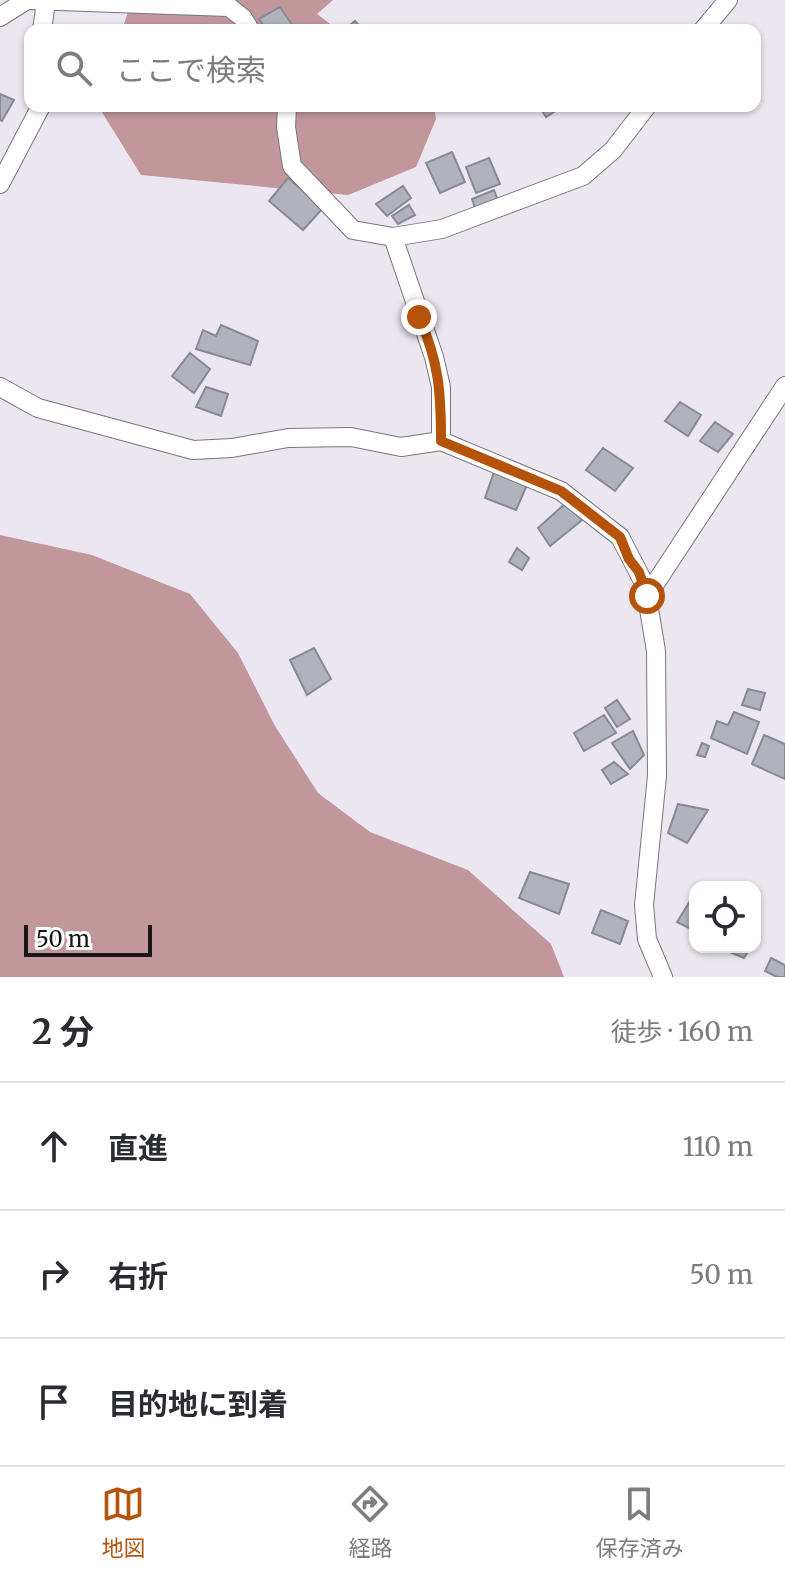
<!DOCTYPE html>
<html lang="ja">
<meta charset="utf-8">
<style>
:root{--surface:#fff;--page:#f2f2f3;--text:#2b2b33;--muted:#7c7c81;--line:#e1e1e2;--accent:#b45309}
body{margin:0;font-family:Merriweather,"Noto Sans JP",serif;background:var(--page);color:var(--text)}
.controls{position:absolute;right:24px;bottom:24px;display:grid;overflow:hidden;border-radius:16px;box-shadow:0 2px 6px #0004}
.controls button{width:72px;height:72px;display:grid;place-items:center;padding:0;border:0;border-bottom:2px solid var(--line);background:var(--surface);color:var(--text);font:40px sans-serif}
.scale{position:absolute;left:24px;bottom:20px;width:128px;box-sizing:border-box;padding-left:8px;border:4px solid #181619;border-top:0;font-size:22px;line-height:28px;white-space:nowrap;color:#181619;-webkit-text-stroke:6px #fff;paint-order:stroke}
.stop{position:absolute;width:24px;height:24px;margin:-18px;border:6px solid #b45309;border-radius:50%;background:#fff}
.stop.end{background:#b45309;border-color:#fff;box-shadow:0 2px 8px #0008}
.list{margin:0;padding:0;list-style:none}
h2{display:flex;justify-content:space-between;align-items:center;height:104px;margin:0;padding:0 32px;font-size:34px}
h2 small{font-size:26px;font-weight:400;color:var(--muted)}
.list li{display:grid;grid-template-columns:52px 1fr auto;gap:24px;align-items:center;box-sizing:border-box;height:128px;padding:0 32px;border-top:2px solid var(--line)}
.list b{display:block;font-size:30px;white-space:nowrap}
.list em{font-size:26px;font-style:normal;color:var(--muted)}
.icon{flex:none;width:44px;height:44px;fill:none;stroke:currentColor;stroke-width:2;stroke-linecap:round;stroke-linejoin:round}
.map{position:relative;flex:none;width:785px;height:977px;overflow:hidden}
.search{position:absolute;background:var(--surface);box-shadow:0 2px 6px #0004;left:24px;right:24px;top:24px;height:88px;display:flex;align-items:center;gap:20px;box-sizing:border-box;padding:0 28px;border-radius:16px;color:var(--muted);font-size:30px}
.sheet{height:488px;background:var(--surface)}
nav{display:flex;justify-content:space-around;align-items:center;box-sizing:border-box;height:112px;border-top:2px solid var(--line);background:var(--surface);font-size:22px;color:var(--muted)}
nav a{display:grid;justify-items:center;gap:4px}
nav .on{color:var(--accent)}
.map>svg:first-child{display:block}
.forest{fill:#c1979c}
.building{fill:#b0b2bc;stroke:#878993;stroke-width:2}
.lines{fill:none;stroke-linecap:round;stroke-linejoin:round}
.minor-casing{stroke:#79757e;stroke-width:20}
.minor{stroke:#fff;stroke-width:18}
.route{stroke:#b45309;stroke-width:10}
</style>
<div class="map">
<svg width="785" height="977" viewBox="0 0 785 977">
<rect width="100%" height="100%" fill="#ebe6f0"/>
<path class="forest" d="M 132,0 L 333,0 L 317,14 L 338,30 L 122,30 Z
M 98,106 L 434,106 L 436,119 L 416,167 L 348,195 L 141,175 Z
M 0,535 L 92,555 L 190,594 L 238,653 L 275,726 L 318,793 L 370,832 L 468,870 L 551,944 L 564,977 L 0,977 Z"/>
<path class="building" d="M 280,7 L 295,29 L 267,30 L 259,19 Z
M 355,21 L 363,30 L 344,30 Z
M 0,94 L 14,100 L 2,121 L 0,120 Z
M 539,106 L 563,106 L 546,117 Z
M 452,152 L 465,182 L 440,193 L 426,163 Z
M 489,158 L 500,184 L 476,193 L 466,167 Z
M 288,178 L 323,208 L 303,230 L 269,201 Z
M 403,186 L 411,198 L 387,216 L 376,204 Z
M 494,190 L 499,203 L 476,211 L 472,199 Z
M 409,205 L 415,215 L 398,224 L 392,216 Z
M 221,325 L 258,341 L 250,365 L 196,349 L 203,330 L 216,336 Z
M 190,353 L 210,369 L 194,393 L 172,376 Z
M 206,387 L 228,394 L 221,416 L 196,407 Z
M 680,402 L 701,415 L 688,436 L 665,421 Z
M 715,422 L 733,434 L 718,452 L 700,441 Z
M 603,448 L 633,468 L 615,491 L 586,470 Z
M 494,472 L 527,485 L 516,510 L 485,498 Z
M 567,502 L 582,520 L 550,546 L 538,528 Z
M 517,548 L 529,558 L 522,570 L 509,562 Z
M 314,648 L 331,679 L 307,695 L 290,660 Z
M 748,689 L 765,693 L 760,710 L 742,705 Z
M 617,700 L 630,719 L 617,727 L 605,708 Z
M 734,712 L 759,722 L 747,754 L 711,738 L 717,721 L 728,725 Z
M 604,715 L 616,733 L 584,751 L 574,733 Z
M 633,731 L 644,755 L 630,769 L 612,743 Z
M 764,735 L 785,744 L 785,779 L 752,764 Z
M 702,743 L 709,746 L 705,757 L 697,755 Z
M 614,762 L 628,774 L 611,784 L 602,770 Z
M 678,804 L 708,810 L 687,843 L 668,833 Z
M 530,872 L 569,884 L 559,914 L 519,898 Z
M 692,898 L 695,900 L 695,931 L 677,922 Z
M 601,910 L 628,921 L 620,944 L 592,933 Z
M 727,947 L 751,947 L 744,958 L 725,950 Z
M 771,958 L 785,965 L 785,977 L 777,977 L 765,971 Z"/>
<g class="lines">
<defs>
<path id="minor" d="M 30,0 L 229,7 L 243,18 L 250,30
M 0,17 L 27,0
M 42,30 L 46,2
M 703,30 L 728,0
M 287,106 L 286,127 L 292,166 L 353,230 L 393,237 L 442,229 L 583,176 L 613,150 L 647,106
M 0,184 L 41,106
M 393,237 L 434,357 L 441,387 L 441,441
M 0,387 L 38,408 L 193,450 L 232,448 L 288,438 L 351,437 L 401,447 L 441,441 L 561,491 L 620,537 L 645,585 L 656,651 L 657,776 L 644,905 L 647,939 L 663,977
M 647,596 L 785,386"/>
</defs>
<use href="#minor" class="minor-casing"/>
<use href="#minor" class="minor"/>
</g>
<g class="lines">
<path class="route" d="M 419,317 C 439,362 441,392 441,441 L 561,491 L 620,537 L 629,559 L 639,572 L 647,596"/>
</g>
</svg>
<div class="controls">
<button><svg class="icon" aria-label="locate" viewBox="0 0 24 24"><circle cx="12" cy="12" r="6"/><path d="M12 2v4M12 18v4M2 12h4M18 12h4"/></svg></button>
</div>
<div class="scale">50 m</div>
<div class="stop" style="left:647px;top:596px"></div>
<div class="stop end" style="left:419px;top:317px"></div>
<div class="search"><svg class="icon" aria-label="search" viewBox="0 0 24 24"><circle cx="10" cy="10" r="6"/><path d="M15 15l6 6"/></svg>ここで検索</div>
</div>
<section class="sheet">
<h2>2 分<small>徒歩 · 160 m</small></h2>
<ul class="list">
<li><svg class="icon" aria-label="ahead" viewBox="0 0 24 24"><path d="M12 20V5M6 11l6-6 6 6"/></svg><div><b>直進</b></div><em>110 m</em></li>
<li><svg class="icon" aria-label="right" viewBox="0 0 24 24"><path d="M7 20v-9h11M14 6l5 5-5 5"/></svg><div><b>右折</b></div><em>50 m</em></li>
<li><svg class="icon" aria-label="arrive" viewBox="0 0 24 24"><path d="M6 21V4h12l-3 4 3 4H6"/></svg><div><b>目的地に到着</b></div></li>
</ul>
</section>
<nav>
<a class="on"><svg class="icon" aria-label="map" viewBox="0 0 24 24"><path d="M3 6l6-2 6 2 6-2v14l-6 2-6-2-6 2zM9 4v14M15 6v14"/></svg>地図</a>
<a><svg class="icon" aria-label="directions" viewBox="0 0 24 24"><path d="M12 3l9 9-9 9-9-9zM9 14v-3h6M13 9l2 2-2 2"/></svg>経路</a>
<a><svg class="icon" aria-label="saved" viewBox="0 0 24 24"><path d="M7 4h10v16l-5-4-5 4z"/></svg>保存済み</a>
</nav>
